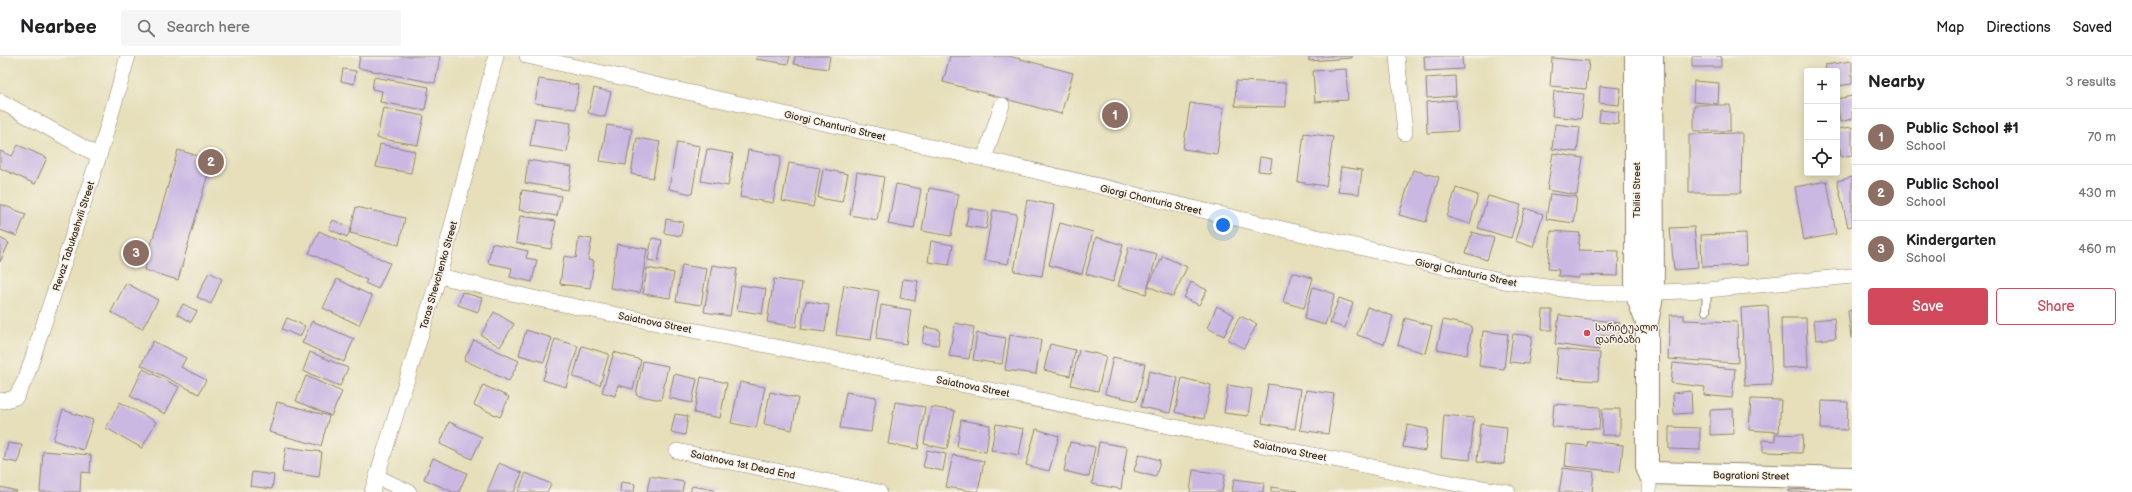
<!DOCTYPE html>
<meta charset="utf-8">
<style>
:root{--surface:#fff;--page:#f6f6f6;--text:#202124;--muted:#757577;--line:#e0e0e0;--accent:#d1495b}
body{margin:0;font-family:"Balsamiq Sans","Noto Sans Georgian",sans-serif;background:var(--page);color:var(--text)}
.controls{position:absolute;right:12px;top:12px;display:grid;overflow:hidden;border-radius:4px;box-shadow:0 2px 10px #0003}
.controls button{width:36px;height:36px;display:grid;place-items:center;padding:0;border:0;border-bottom:1px solid var(--line);background:var(--surface);color:var(--text);font:20px sans-serif}
.you{position:absolute;left:1223px;top:169px;width:14px;height:14px;margin:-10px;border:3px solid #fff;border-radius:50%;background:#1a73e8;box-shadow:0 0 0 6px #1a73e833}
.badge{display:grid;place-items:center;width:26px;height:26px;border-radius:50%;background:var(--accent);color:#fff;font-size:13px;font-weight:700}
.pin{position:absolute;translate:-50% -50%;border:2px solid #fff;box-shadow:0 1px 4px #0006}
.list{margin:0;padding:0;list-style:none}
h2{display:flex;justify-content:space-between;align-items:center;height:52px;margin:0;padding:0 16px;font-size:17px}
h2 small{font-size:13px;font-weight:400;color:var(--muted)}
.list li{display:grid;grid-template-columns:26px 1fr auto;gap:12px;align-items:center;box-sizing:border-box;height:56px;padding:0 16px;border-top:1px solid var(--line)}
.list b{display:block;font-size:15px;white-space:nowrap}
.list p{margin:0;font-size:13px;white-space:nowrap;color:var(--muted)}
.list em{font-size:13px;font-style:normal;color:var(--muted)}
.actions{display:flex;gap:8px;padding:12px 16px}
.actions a{flex:1;padding:9px 0;border:1px solid var(--accent);border-radius:4px;text-align:center;font-size:14px;color:var(--accent)}
.actions .main{background:var(--accent);color:#fff}
.icon{flex:none;width:22px;height:22px;fill:none;stroke:currentColor;stroke-width:2;stroke-linecap:round;stroke-linejoin:round}
.map{position:relative;flex:none;width:1852px;height:436px;overflow:hidden}
header{display:flex;align-items:center;gap:24px;box-sizing:border-box;height:56px;padding:0 20px;background:var(--surface);border-bottom:1px solid var(--line)}
header strong{font-size:19px}
nav{display:flex;gap:22px;margin-inline-start:auto;font-size:14px}
.search{width:280px;height:36px;background:var(--page);display:flex;align-items:center;gap:10px;box-sizing:border-box;padding:0 14px;border-radius:4px;color:var(--muted);font-size:15px}
main{display:flex}
aside{flex:1;background:var(--surface)}
.map>svg:first-child{display:block}
.building{fill:#cab8e3}
.lines{fill:none;stroke-linecap:round;stroke-linejoin:round}
.lane-casing{stroke:#90846c;stroke-width:10}
.street-casing{stroke:#90846c;stroke-width:16}
.secondary-casing{stroke:#90846c;stroke-width:24}
.lane{stroke:#fff;stroke-width:8}
.street{stroke:#fff;stroke-width:15}
.secondary{stroke:#fff;stroke-width:22}
.poi-dot{fill:#d1495b;stroke:#f7f3e8;stroke-width:1.5}
.labels{text-anchor:middle;stroke-width:3;stroke-linejoin:round;paint-order:stroke}
.street-label{font-size:10px;fill:#3b2a1e;stroke:#f7f3e8}
.poi-label{font-size:10px;fill:#3b2a1e;stroke:#f7f3e8;text-anchor:start}
</style>
<header>
<strong>Nearbee</strong>
<div class="search"><svg class="icon" aria-label="search" viewBox="0 0 24 24"><circle cx="10" cy="10" r="6"/><path d="M15 15l6 6"/></svg>Search here</div>
<nav><a>Map</a><a>Directions</a><a>Saved</a></nav>
</header>
<main>
<div class="map">
<svg width="1852" height="436" viewBox="0 0 1852 436">
<rect width="100%" height="100%" fill="#f7f3e8"/>
<filter id="ink" filterUnits="userSpaceOnUse"><feTurbulence type="fractalNoise" baseFrequency=".025" numOctaves="2"/><feDisplacementMap in="SourceGraphic" scale="8" xChannelSelector="R" yChannelSelector="G"/><feConvolveMatrix kernelMatrix="1 2 1 2 8 2 1 2 1" color-interpolation-filters="sRGB"/></filter>
<filter id="wash" filterUnits="userSpaceOnUse"><feTurbulence type="fractalNoise" baseFrequency=".012" numOctaves="4" result="noise"/><feDisplacementMap in="SourceGraphic" scale="16" xChannelSelector="R" yChannelSelector="G"/><feGaussianBlur stdDeviation="0.9" result="paint"/><feColorMatrix in="noise" values="0 0 0 0 0 0 0 0 0 0 0 0 0 0 0 0 0 1.4 0 .05"/><feComposite in="paint" operator="in"/></filter>
<g filter="url(#wash)">
<rect width="100%" height="100%" fill="#e6dfba"/>
<g id="blocks">
<path class="building" d="M 360,0 L 440,0 L 435,27 L 358,12 Z
M 757,0 L 790,0 L 788,8 L 756,3 Z
M 795,0 L 830,0 L 828,13 L 794,8 Z
M 950,0 L 1009,0 L 1073,17 L 1061,58 L 943,26 Z
M 1309,0 L 1352,0 L 1352,2 L 1309,5 Z
M 1424,0 L 1462,0 L 1463,13 L 1425,15 Z
M 1692,0 L 1721,0 L 1721,11 L 1692,11 Z
M 1552,2 L 1589,5 L 1586,33 L 1550,30 Z
M 1852,5 L 1852,28 L 1837,30 L 1837,15 L 1826,15 L 1825,9 Z
M 343,13 L 356,15 L 354,28 L 341,25 Z
M 1346,13 L 1348,44 L 1315,46 L 1313,15 Z
M 1455,20 L 1456,40 L 1427,42 L 1426,22 Z
M 374,21 L 429,31 L 425,54 L 380,46 L 382,35 L 372,33 Z
M 539,23 L 579,29 L 575,53 L 535,47 Z
M 1236,25 L 1286,27 L 1286,51 L 1235,50 Z
M 1694,25 L 1719,27 L 1718,48 L 1693,46 Z
M 1600,30 L 1621,32 L 1619,49 L 1599,47 Z
M 594,32 L 611,36 L 605,61 L 588,57 Z
M 1554,35 L 1584,38 L 1581,63 L 1552,60 Z
M 1852,40 L 1852,63 L 1840,66 L 1837,43 Z
M 1456,44 L 1458,75 L 1427,77 L 1426,46 Z
M 1190,47 L 1224,52 L 1217,98 L 1183,93 Z
M 1694,49 L 1730,49 L 1730,75 L 1694,75 Z
M 383,52 L 424,60 L 418,89 L 377,82 Z
M 1600,54 L 1619,56 L 1618,68 L 1599,66 Z
M 535,62 L 571,67 L 567,96 L 530,90 Z
M 1555,68 L 1580,71 L 1577,96 L 1552,93 Z
M 607,69 L 632,73 L 626,109 L 600,105 Z
M 1852,71 L 1852,99 L 1841,101 L 1837,73 Z
M 1304,77 L 1333,81 L 1326,130 L 1298,126 Z
M 1742,77 L 1741,137 L 1689,137 L 1689,78 Z
M 637,82 L 660,86 L 653,122 L 631,118 Z
M 677,86 L 700,90 L 692,138 L 669,133 Z
M 380,88 L 415,95 L 411,117 L 376,111 Z
M 18,89 L 47,102 L 35,128 L 0,112 L 0,95 L 12,100 Z
M 707,93 L 733,98 L 728,130 L 701,125 Z
M 178,94 L 212,104 L 178,224 L 144,214 Z
M 748,94 L 781,100 L 773,147 L 740,141 Z
M 1553,97 L 1583,102 L 1577,139 L 1547,134 Z
M 1260,101 L 1272,103 L 1270,116 L 1258,115 Z
M 528,104 L 572,111 L 568,134 L 525,127 Z
M 789,107 L 820,112 L 813,151 L 782,145 Z
M 1341,111 L 1362,114 L 1359,138 L 1338,136 Z
M 823,113 L 848,118 L 842,146 L 818,142 Z
M 1413,114 L 1439,121 L 1426,166 L 1399,159 Z
M 857,116 L 884,121 L 877,164 L 850,159 Z
M 1852,121 L 1852,170 L 1848,171 L 1837,125 Z
M 1827,125 L 1836,178 L 1804,184 L 1795,131 Z
M 896,128 L 921,133 L 914,173 L 888,168 Z
M 929,132 L 959,138 L 951,180 L 922,175 Z
M 1456,132 L 1478,139 L 1470,168 L 1447,161 Z
M 522,134 L 561,140 L 557,160 L 519,154 Z
M 1550,138 L 1577,141 L 1574,167 L 1546,163 Z
M 1488,140 L 1521,149 L 1511,182 L 1478,172 Z
M 1027,144 L 1054,149 L 1042,220 L 1014,215 Z
M 0,148 L 26,158 L 17,180 L 0,174 Z
M 356,151 L 405,162 L 399,189 L 350,177 Z
M 969,152 L 989,156 L 986,173 L 966,170 Z
M 1525,152 L 1543,158 L 1533,191 L 1515,185 Z
M 993,154 L 1017,158 L 1008,208 L 984,204 Z
M 520,160 L 556,165 L 551,193 L 516,187 Z
M 666,163 L 683,166 L 681,180 L 664,177 Z
M 333,164 L 351,172 L 347,181 L 329,173 Z
M 1060,167 L 1093,176 L 1082,218 L 1049,209 Z
M 1694,171 L 1698,212 L 1674,214 L 1670,172 Z
M 319,175 L 390,207 L 378,233 L 365,227 L 367,224 L 309,197 Z
M 1551,175 L 1580,177 L 1578,194 L 1619,195 L 1618,220 L 1580,219 L 1578,222 L 1558,220 L 1559,214 L 1548,213 Z
M 1472,176 L 1494,182 L 1487,204 L 1466,197 Z
M 1746,177 L 1747,209 L 1702,211 L 1701,179 Z
M 579,181 L 592,183 L 588,204 L 594,205 L 590,232 L 560,228 L 564,200 L 576,202 Z
M 1096,181 L 1123,189 L 1113,226 L 1086,218 Z
M 0,182 L 9,187 L 0,206 Z
M 652,182 L 662,184 L 658,206 L 648,204 Z
M 931,185 L 953,189 L 949,209 L 928,206 Z
M 492,187 L 528,195 L 526,202 L 537,204 L 532,226 L 510,221 L 512,212 L 488,207 Z
M 617,188 L 647,193 L 640,237 L 610,232 Z
M 1129,191 L 1157,198 L 1146,238 L 1118,230 Z
M 1163,200 L 1187,211 L 1173,241 L 1148,230 Z
M 682,209 L 707,213 L 701,249 L 676,245 Z
M 712,209 L 737,213 L 730,260 L 704,256 Z
M 647,212 L 674,217 L 670,242 L 643,238 Z
M 209,216 L 222,223 L 211,248 L 197,241 Z
M 1292,216 L 1313,222 L 1304,252 L 1283,246 Z
M 337,223 L 372,240 L 359,269 L 323,252 Z
M 774,223 L 802,227 L 796,271 L 767,266 Z
M 903,223 L 918,225 L 915,245 L 900,242 Z
M 1191,226 L 1207,234 L 1199,249 L 1184,242 Z
M 126,227 L 158,244 L 142,273 L 111,256 Z
M 741,229 L 766,233 L 762,258 L 737,254 Z
M 844,229 L 879,235 L 871,284 L 836,279 Z
M 1313,231 L 1335,238 L 1325,269 L 1304,263 Z
M 462,236 L 482,242 L 478,256 L 458,249 Z
M 1339,242 L 1353,247 L 1345,272 L 1330,267 Z
M 806,245 L 829,249 L 825,276 L 801,273 Z
M 183,248 L 197,255 L 191,266 L 177,258 Z
M 881,249 L 911,254 L 906,288 L 876,283 Z
M 1217,250 L 1234,259 L 1224,280 L 1207,272 Z
M 1768,250 L 1772,329 L 1745,330 L 1741,252 Z
M 1367,251 L 1393,260 L 1384,288 L 1357,279 Z
M 1543,254 L 1552,254 L 1552,274 L 1542,274 Z
M 1852,254 L 1852,282 L 1851,282 L 1848,255 Z
M 494,256 L 514,268 L 500,291 L 481,279 Z
M 1559,259 L 1620,267 L 1618,281 L 1601,279 L 1599,294 L 1555,288 Z
M 1670,259 L 1684,259 L 1684,264 L 1737,266 L 1738,307 L 1668,303 Z
M 1240,260 L 1257,268 L 1244,292 L 1228,284 Z
M 287,262 L 305,270 L 300,281 L 282,273 Z
M 1405,262 L 1432,270 L 1425,297 L 1398,289 Z
M 1781,262 L 1806,262 L 1808,311 L 1782,312 Z
M 1834,262 L 1836,282 L 1816,284 L 1814,264 Z
M 1443,264 L 1472,270 L 1467,299 L 1437,293 Z
M 312,265 L 354,283 L 344,306 L 302,287 Z
M 955,267 L 974,271 L 969,303 L 949,300 Z
M 925,271 L 940,274 L 938,289 L 922,287 Z
M 526,274 L 552,282 L 544,306 L 519,299 Z
M 1483,275 L 1508,278 L 1504,313 L 1479,310 Z
M 977,277 L 1006,282 L 1002,308 L 973,304 Z
M 1513,278 L 1532,280 L 1528,308 L 1509,306 Z
M 1010,279 L 1041,284 L 1036,318 L 1005,314 Z
M 555,283 L 578,290 L 566,331 L 543,324 Z
M 474,284 L 519,305 L 509,325 L 464,304 Z
M 153,285 L 186,302 L 181,311 L 206,324 L 199,338 L 141,309 Z
M 1050,288 L 1075,294 L 1070,320 L 1044,314 Z
M 582,290 L 609,298 L 600,329 L 573,321 Z
M 1558,293 L 1600,297 L 1598,325 L 1556,322 Z
M 1079,294 L 1106,300 L 1098,335 L 1071,329 Z
M 310,296 L 348,312 L 340,330 L 303,315 Z
M 614,296 L 641,304 L 633,333 L 618,329 L 615,340 L 602,336 Z
M 1113,301 L 1145,308 L 1137,345 L 1105,338 Z
M 643,305 L 668,310 L 661,344 L 636,339 Z
M 1673,307 L 1735,313 L 1732,342 L 1704,339 L 1705,331 L 1671,327 Z
M 143,313 L 179,331 L 165,358 L 130,340 Z
M 1149,315 L 1178,322 L 1170,357 L 1141,351 Z
M 674,318 L 697,323 L 692,347 L 669,342 Z
M 306,320 L 342,336 L 331,360 L 296,345 Z
M 701,321 L 727,327 L 720,362 L 694,357 Z
M 1182,322 L 1211,329 L 1204,363 L 1175,356 Z
M 740,326 L 765,331 L 756,372 L 731,367 Z
M 1268,328 L 1301,333 L 1295,373 L 1262,367 Z
M 483,329 L 509,341 L 500,361 L 474,349 Z
M 1228,329 L 1252,333 L 1248,360 L 1224,357 Z
M 1306,334 L 1334,338 L 1328,378 L 1300,374 Z
M 1691,335 L 1692,357 L 1674,358 L 1673,337 Z
M 770,336 L 798,342 L 792,374 L 764,368 Z
M 846,336 L 876,341 L 871,376 L 840,372 Z
M 1751,343 L 1781,344 L 1779,376 L 1749,374 Z
M 1822,345 L 1848,346 L 1847,374 L 1821,373 Z
M 120,346 L 156,366 L 142,392 L 106,372 Z
M 277,346 L 329,360 L 321,390 L 269,376 Z
M 895,346 L 925,351 L 918,393 L 888,388 Z
M 1554,348 L 1600,351 L 1599,373 L 1552,371 Z
M 931,351 L 955,355 L 947,393 L 924,388 Z
M 1602,353 L 1620,353 L 1620,379 L 1602,379 Z
M 1733,353 L 1734,378 L 1710,379 L 1710,354 Z
M 63,354 L 93,364 L 83,394 L 53,384 Z
M 675,358 L 688,360 L 685,379 L 671,376 Z
M 1444,359 L 1474,362 L 1470,404 L 1441,401 Z
M 961,364 L 990,369 L 986,396 L 957,391 Z
M 449,366 L 482,381 L 472,403 L 440,388 Z
M 996,368 L 1024,373 L 1019,399 L 991,394 Z
M 1480,368 L 1507,371 L 1504,408 L 1477,406 Z
M 1407,369 L 1428,373 L 1425,395 L 1403,391 Z
M 1669,371 L 1700,372 L 1700,394 L 1669,393 Z
M 1036,373 L 1059,380 L 1049,415 L 1026,409 Z
M 1775,378 L 1803,379 L 1802,397 L 1763,396 L 1763,384 L 1775,385 Z
M 1588,385 L 1623,389 L 1620,416 L 1565,410 L 1567,388 L 1587,390 Z
M 1070,386 L 1095,391 L 1089,421 L 1064,415 Z
M 1099,386 L 1127,391 L 1121,433 L 1092,428 Z
M 8,387 L 22,389 L 18,407 L 4,404 Z
M 286,391 L 322,396 L 319,421 L 282,416 Z
M 927,394 L 946,398 L 943,415 L 923,411 Z
M 43,395 L 91,399 L 90,417 L 81,416 L 80,436 L 40,436 Z
M 1139,398 L 1160,404 L 1156,421 L 1134,415 Z
M 953,399 L 984,405 L 978,436 L 946,431 Z
M 433,402 L 467,417 L 459,436 L 453,436 L 424,423 Z
M 499,407 L 522,417 L 514,436 L 487,436 Z
M 1563,412 L 1594,416 L 1592,436 L 1559,436 Z
M 1193,414 L 1225,418 L 1222,436 L 1190,436 Z
M 252,416 L 274,419 L 272,433 L 250,430 Z
M 526,417 L 551,428 L 547,436 L 518,436 Z
M 650,420 L 684,426 L 682,436 L 647,436 Z
M 1234,423 L 1264,427 L 1263,436 L 1232,436 Z
M 621,426 L 635,428 L 634,436 L 620,436 Z
M 692,430 L 714,434 L 714,436 L 690,436 Z
M 0,431 L 17,435 L 17,436 L 0,436 Z
M 1271,431 L 1297,435 L 1297,436 L 1271,436 Z
M 1825,432 L 1825,436 L 1789,436 L 1789,434 Z"/>
</g>
</g>
<g filter="url(#ink)">
<use href="#blocks" fill-opacity="0" stroke="#90846c" stroke-width="1"/>
<g class="lines">
<defs>
<path id="lane" d="M 1706,255 L 1707,234"/>
<path id="street" d="M 527,0 L 984,103 L 1504,225 L 1591,237 L 1636,237 L 1707,234 L 1852,220
M 1397,0 L 1405,77
M 0,45 L 99,100
M 984,103 L 1002,49
M 439,220 L 533,242 L 1462,429 L 1508,436
M 0,344 L 4,345 L 16,341 L 26,322 L 99,100 L 128,0
M 677,395 L 879,436
M 377,421 L 409,436
M 372,436 L 439,220 L 496,0
M 1649,436 L 1649,417"/>
<path id="secondary" d="M 1636,0 L 1636,237 L 1647,266
M 1652,0 L 1653,235 L 1647,266 L 1647,414 L 1649,417 L 1852,422"/>
</defs>
<use href="#lane" class="lane-casing"/>
<use href="#street" class="street-casing"/>
<use href="#secondary" class="secondary-casing"/>
<use href="#lane" class="lane"/>
<use href="#street" class="street"/>
<use href="#secondary" class="secondary"/>
</g>
</g>
<circle class="poi-dot" cx="1587" cy="277" r="4"/>
<g class="labels">
<g class="street-label">
<text transform="translate(835 69) rotate(13)" y="4">Giorgi Chanturia Street</text>
<text transform="translate(1636 134) rotate(-90)" y="4">Tbilisi Street</text>
<text transform="translate(1151 143) rotate(13)" y="4">Giorgi Chanturia Street</text>
<text transform="translate(73 180) rotate(-72)" y="4">Revaz Tabukashvili Street</text>
<text transform="translate(1466 216) rotate(12)" y="4">Giorgi Chanturia Street</text>
<text transform="translate(438 219) rotate(-74)" y="4">Taras Shevchenko Street</text>
<text transform="translate(655 266) rotate(11)" y="4">Saiatnova Street</text>
<text transform="translate(973 330) rotate(11)" y="4">Saiatnova Street</text>
<text transform="translate(1290 394) rotate(11)" y="4">Saiatnova Street</text>
<text transform="translate(743 408) rotate(12)" y="4">Saiatnova 1st Dead End</text>
<text transform="translate(1751 419) rotate(1)" y="4">Bagrationi Street</text>
</g>
<g class="poi-label">
<text x="1595" y="275">სარიტუალო<tspan x="1595" dy="12">დარბაზი</tspan></text>
</g>
</g>
</svg>
<div class="controls">
<button>+</button>
<button>−</button>
<button><svg class="icon" aria-label="locate" viewBox="0 0 24 24"><circle cx="12" cy="12" r="6"/><path d="M12 2v4M12 18v4M2 12h4M18 12h4"/></svg></button>
</div>
<div class="you"></div>
<div class="pin badge" style="left:1115px;top:59px;background:#8d6e63">1</div>
<div class="pin badge" style="left:211px;top:106px;background:#8d6e63">2</div>
<div class="pin badge" style="left:136px;top:197px;background:#8d6e63">3</div>
</div>
<aside>
<h2>Nearby<small>3 results</small></h2>
<ul class="list">
<li><span class="badge" style="background:#8d6e63">1</span><div><b>Public School #1</b><p>School</p></div><em>70 m</em></li>
<li><span class="badge" style="background:#8d6e63">2</span><div><b>Public School</b><p>School</p></div><em>430 m</em></li>
<li><span class="badge" style="background:#8d6e63">3</span><div><b>Kindergarten</b><p>School</p></div><em>460 m</em></li>
</ul>
<div class="actions"><a class="main">Save</a><a>Share</a></div>
</aside>
</main>
